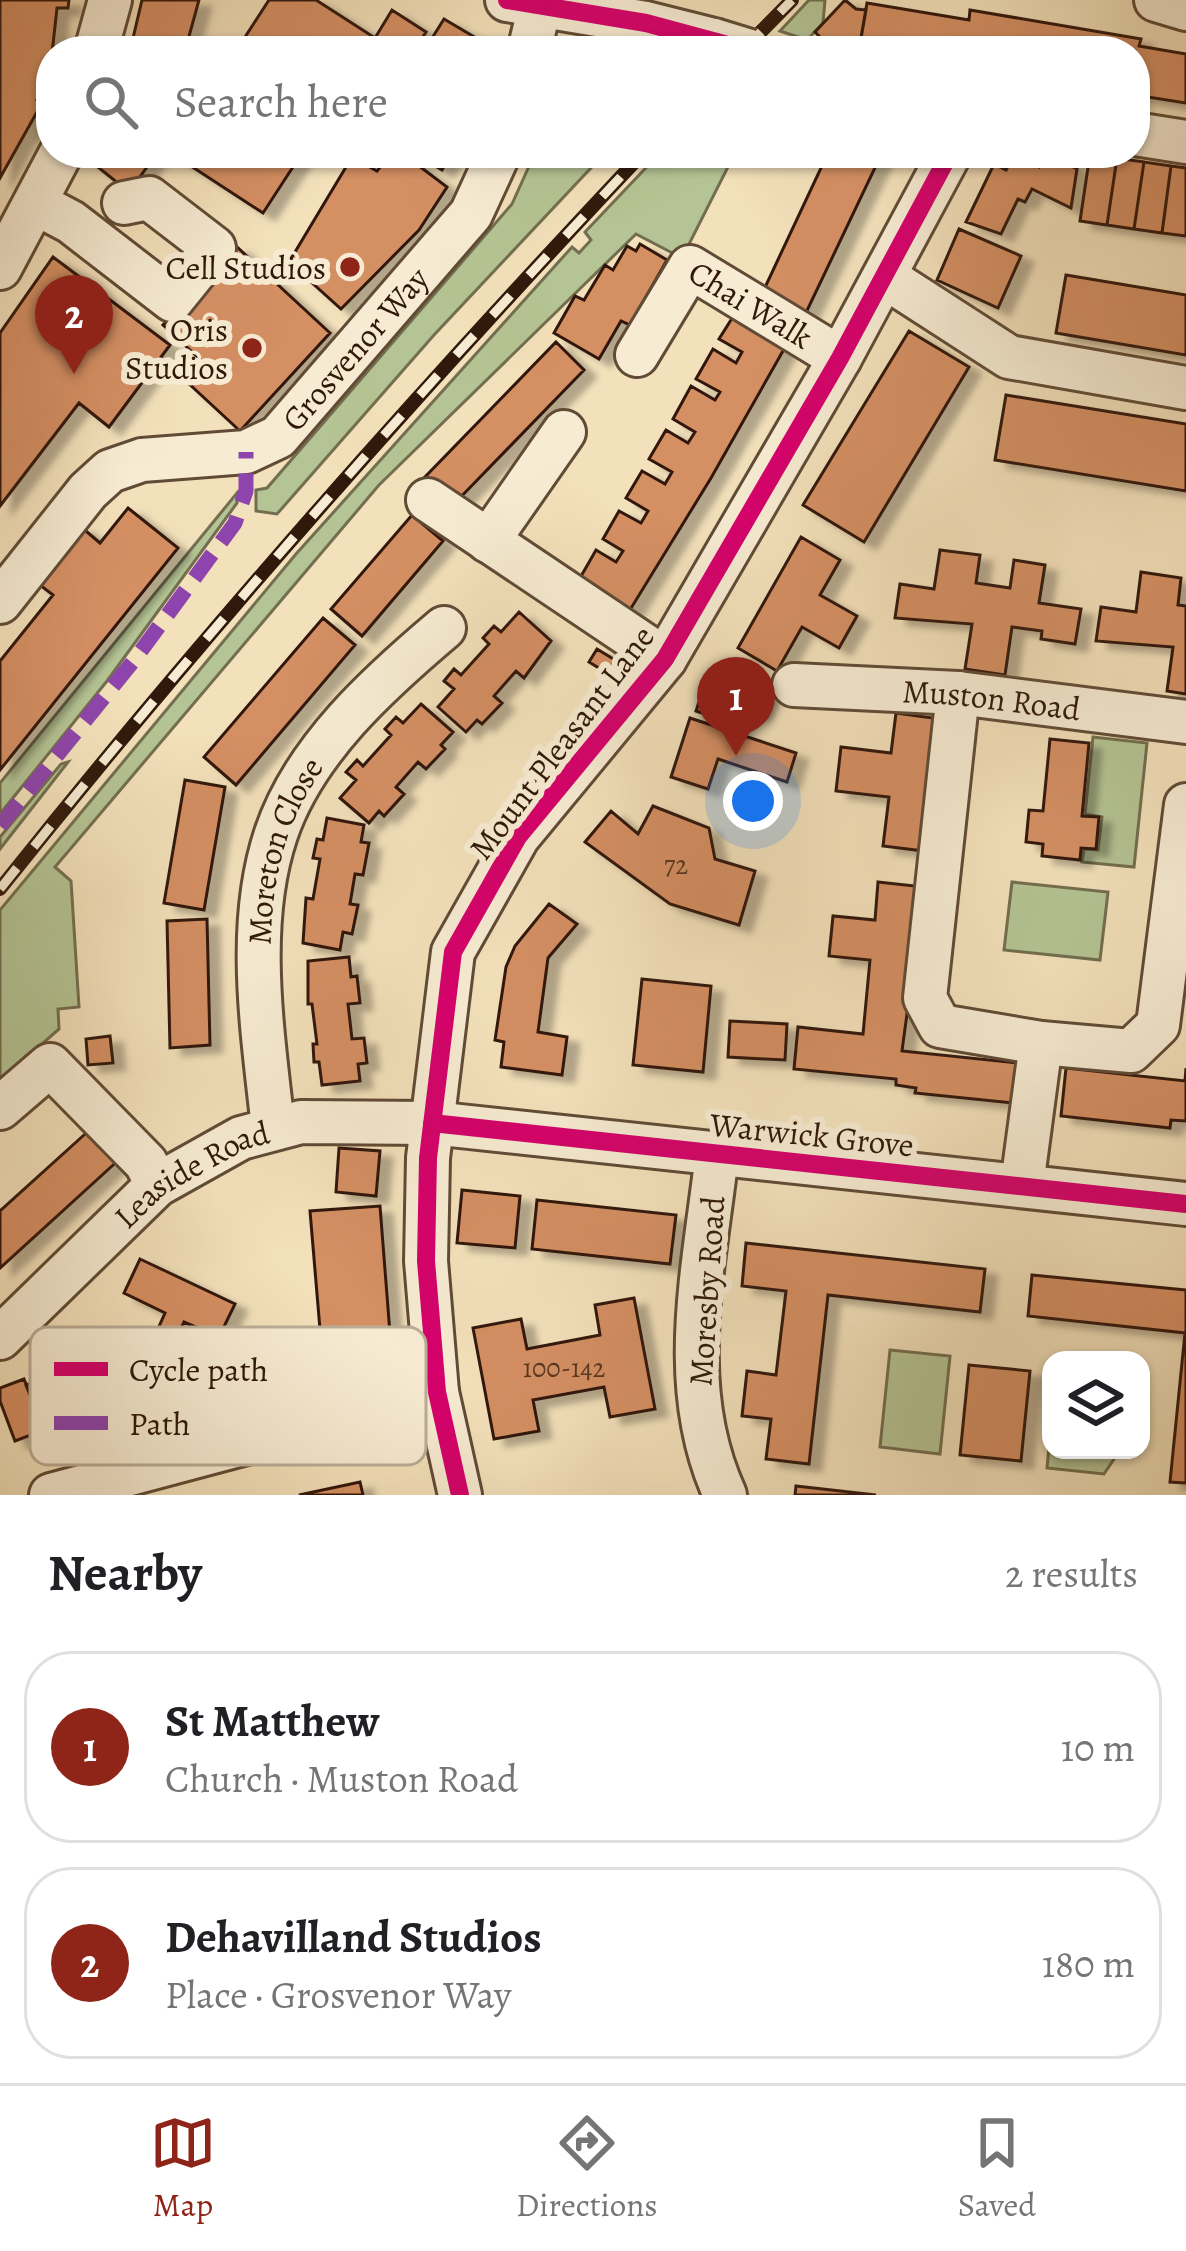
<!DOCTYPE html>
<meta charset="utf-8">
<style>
:root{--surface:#fff;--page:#f2f2f2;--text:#202124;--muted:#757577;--line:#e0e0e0;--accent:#8f2418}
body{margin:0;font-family:Alegreya,serif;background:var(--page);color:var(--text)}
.controls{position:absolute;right:36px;bottom:36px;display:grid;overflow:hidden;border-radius:24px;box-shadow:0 3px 9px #0004}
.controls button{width:108px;height:108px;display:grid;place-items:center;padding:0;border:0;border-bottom:3px solid var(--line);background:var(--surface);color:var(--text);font:60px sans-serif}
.you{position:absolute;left:753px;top:801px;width:42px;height:42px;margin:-30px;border:9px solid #fff;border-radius:50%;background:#1a73e8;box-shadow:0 0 0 18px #1a73e833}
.badge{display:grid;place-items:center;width:78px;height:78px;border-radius:50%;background:var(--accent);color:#fff;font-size:39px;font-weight:700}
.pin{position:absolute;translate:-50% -99px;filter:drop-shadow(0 3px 6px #0008)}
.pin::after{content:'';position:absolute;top:63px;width:42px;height:36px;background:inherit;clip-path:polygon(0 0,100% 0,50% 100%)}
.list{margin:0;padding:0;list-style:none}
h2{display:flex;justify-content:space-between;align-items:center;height:156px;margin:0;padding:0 48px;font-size:51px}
h2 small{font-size:39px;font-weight:400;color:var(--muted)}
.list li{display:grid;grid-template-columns:78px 1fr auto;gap:36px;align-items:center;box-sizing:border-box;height:192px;margin:0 24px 24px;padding:0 24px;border:3px solid var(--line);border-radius:48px}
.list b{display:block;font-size:45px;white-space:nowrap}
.list p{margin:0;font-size:39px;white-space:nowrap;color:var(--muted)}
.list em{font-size:39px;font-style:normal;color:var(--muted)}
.icon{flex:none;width:66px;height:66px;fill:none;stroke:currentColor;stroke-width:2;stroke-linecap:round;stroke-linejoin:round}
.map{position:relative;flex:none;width:1186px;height:1495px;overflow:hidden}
.search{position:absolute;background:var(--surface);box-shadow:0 3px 9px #0004;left:36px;right:36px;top:36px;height:132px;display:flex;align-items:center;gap:30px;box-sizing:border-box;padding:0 42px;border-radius:48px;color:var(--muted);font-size:45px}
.sheet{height:588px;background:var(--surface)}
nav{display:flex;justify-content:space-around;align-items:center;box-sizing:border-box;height:168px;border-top:3px solid var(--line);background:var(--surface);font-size:33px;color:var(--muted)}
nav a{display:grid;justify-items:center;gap:6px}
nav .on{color:var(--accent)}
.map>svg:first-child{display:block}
.green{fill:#b5c494;stroke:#726e4f;stroke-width:3}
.building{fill:#d48f63;stroke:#30190a;stroke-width:3;filter:url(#shadow)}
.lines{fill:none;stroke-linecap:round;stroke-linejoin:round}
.minor-casing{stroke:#614b36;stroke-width:48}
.minor{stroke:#f7ecd3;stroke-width:42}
.rail-casing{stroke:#30190a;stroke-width:14}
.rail{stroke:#f7ecd3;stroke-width:9;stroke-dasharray:27;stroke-linecap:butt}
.minor-bridge-casing{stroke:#614b36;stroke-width:48;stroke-linecap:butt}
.minor-bridge{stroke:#f7ecd3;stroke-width:42}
.quiet{stroke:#8e44ad;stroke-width:15;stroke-dasharray:30 15;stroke-linecap:butt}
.cycleway-casing{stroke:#f7ecd3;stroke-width:26}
.cycleway{stroke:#d6006c;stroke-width:18}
.poi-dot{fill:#8f2418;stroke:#f7ecd3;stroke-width:4.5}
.labels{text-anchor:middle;stroke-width:12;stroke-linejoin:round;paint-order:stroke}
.number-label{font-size:27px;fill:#593620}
.poi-label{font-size:33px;fill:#30190a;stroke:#f7ecd3;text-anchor:end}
.street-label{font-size:33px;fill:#30190a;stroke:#f7ecd3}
.key{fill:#f7ecd3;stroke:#bbad97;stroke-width:3}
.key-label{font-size:33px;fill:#30190a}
</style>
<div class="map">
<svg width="1186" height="1495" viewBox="0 0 1186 1495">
<defs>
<filter id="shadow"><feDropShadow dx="12" dy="7" stdDeviation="3" flood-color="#0004"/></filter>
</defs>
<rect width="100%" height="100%" fill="#f3e1bb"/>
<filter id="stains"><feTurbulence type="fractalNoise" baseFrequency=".00167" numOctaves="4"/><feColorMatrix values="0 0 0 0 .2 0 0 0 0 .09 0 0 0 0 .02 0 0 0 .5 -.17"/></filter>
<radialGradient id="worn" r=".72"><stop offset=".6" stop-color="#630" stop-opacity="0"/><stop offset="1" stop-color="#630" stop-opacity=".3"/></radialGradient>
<path class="green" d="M 809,0 L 825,0 L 823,23 L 807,40 L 780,31 Z
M 541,153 L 605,153 L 434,335 L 277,514 L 256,511 L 256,490 L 267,488 L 512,204 L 530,164 Z
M 660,153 L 735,153 L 682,258 L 636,234 L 379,485 L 55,867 L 71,881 L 79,1007 L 58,1009 L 59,1029 L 0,1081 L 0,910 L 296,554 L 572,247 L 579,253 L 591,240 L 585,232 Z
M 237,493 L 237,503 L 107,681 L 0,814 L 0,783 Z
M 1093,737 L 1147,743 L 1134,867 L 1082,862 L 1084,849 L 1098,850 L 1102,817 L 1085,814 Z
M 68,762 L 0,849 L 0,837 L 61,764 Z
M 1012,882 L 1108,892 L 1100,960 L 1004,950 Z
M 890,1350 L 950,1356 L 940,1454 L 880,1447 Z
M 1051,1427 L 1051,1450 L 1120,1450 L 1104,1474 L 1047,1468 Z"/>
<path class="building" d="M 0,0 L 69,0 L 68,8 L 57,8 L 50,72 L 46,71 L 44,90 L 37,100 L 42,103 L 0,178 Z
M 142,0 L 199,0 L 185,51 L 130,51 Z
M 269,0 L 316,0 L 375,38 L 392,10 L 426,32 L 414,51 L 236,51 Z
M 845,0 L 856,9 L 866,10 L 860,44 L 835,40 L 829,46 L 815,32 Z
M 867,3 L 969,20 L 970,10 L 1141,39 L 1139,46 L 1186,54 L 1186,103 L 1135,95 L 1135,51 L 859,49 Z
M 444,19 L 498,51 L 424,51 Z
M 548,35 L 602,51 L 543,51 Z
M 93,153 L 157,153 L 129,192 L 89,160 Z
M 171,153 L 302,153 L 263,213 Z
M 391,153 L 402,153 L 447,187 L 419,230 L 341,309 L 289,262 L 352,157 L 377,171 Z
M 414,153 L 452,153 L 442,170 Z
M 828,153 L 882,153 L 803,319 L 760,298 Z
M 1046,153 L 1077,169 L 1071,208 L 1032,189 L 1025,202 L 1018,199 L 1001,234 L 966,222 L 994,164 L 1006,170 L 1014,155 L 1039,167 Z
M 1090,154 L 1117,158 L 1107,225 L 1080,221 Z
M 1117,158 L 1144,162 L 1134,229 L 1107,225 Z
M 1144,162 L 1171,166 L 1162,233 L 1134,229 Z
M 1171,166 L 1186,168 L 1186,236 L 1162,233 Z
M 959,229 L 1021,256 L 998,308 L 937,280 Z
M 640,244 L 667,260 L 630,325 L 621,321 L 599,359 L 554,333 L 575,296 L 584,300 L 605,265 L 613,270 L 627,246 L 636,251 Z
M 236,246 L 330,333 L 240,431 L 187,382 L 204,363 L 163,325 Z
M 53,257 L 170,345 L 109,427 L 79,403 L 0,506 L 0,333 Z
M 1066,275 L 1186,295 L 1186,355 L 1056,333 Z
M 741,304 L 792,335 L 711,478 L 625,618 L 593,597 L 597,588 L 580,578 L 596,550 L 616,562 L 623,551 L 603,539 L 619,511 L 641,523 L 648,511 L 626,498 L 642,471 L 665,484 L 672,472 L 649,459 L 666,430 L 688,443 L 695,432 L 673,419 L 691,386 L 715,400 L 720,392 L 696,379 L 713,349 L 736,363 L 742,352 L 719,339 Z
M 909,331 L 969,367 L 864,542 L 803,505 Z
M 556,342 L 584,370 L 453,505 L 424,478 Z
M 1006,395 L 1186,424 L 1186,491 L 995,460 Z
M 128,508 L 178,548 L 0,770 L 0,661 L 53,595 L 36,582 L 80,526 L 100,543 Z
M 412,515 L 443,541 L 362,636 L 331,609 Z
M 801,537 L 840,560 L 820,595 L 857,616 L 839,648 L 802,627 L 777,671 L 738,648 Z
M 940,550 L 980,555 L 976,583 L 1010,588 L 1014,560 L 1045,565 L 1039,603 L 1081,609 L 1075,644 L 1041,639 L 1042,631 L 1012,627 L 1005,675 L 965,669 L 972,624 L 895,618 L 900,584 L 934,589 Z
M 1141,572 L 1181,578 L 1178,605 L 1186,606 L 1186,694 L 1167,691 L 1173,647 L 1096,641 L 1101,607 L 1136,612 Z
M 519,612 L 551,641 L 524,678 L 516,671 L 494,696 L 502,703 L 482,724 L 477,720 L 466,732 L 438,707 L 454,689 L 444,681 L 454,669 L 461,675 L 489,644 L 483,638 L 494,626 L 501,632 Z
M 323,618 L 355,645 L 236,785 L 204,757 Z
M 597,649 L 615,660 L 607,673 L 589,662 Z
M 731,671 L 770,691 L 757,715 L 746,707 L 737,725 L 696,711 L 704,687 L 719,690 Z
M 421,704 L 453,732 L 441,745 L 445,749 L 426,769 L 418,762 L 396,787 L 404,794 L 384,816 L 379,811 L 369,823 L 340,798 L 356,780 L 346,772 L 357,760 L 363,766 L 391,735 L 385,729 L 396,717 L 403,723 Z
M 896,713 L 940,719 L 924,851 L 883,846 L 889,797 L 836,791 L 841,747 L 891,753 Z
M 690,718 L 796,753 L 787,782 L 718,759 L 708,789 L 671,777 Z
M 1050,739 L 1089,743 L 1082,816 L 1099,817 L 1096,849 L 1081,848 L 1080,860 L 1042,856 L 1043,844 L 1026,842 L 1029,810 L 1043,811 Z
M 185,780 L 225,787 L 204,910 L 164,903 Z
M 653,806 L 709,828 L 715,859 L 755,871 L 739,925 L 670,904 L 585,842 L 611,811 L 638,834 Z
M 327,818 L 364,825 L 361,842 L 369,843 L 363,875 L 355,874 L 350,904 L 358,905 L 352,934 L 343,932 L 340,950 L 303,943 L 306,898 L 313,899 L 320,859 L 313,858 L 317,839 L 323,840 Z
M 878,882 L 924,887 L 902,1051 L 1027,1064 L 1022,1104 L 915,1093 L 916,1088 L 896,1085 L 896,1079 L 794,1069 L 798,1027 L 863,1034 L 870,960 L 829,956 L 833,916 L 875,920 Z
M 549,904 L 577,924 L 548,958 L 538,1032 L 567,1037 L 562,1075 L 501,1067 L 504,1042 L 495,1040 L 506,967 L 515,946 Z
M 207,919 L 210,1045 L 170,1048 L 167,921 Z
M 349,957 L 351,977 L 357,976 L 360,1003 L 348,1004 L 352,1039 L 364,1038 L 367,1063 L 358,1064 L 360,1081 L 322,1085 L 319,1062 L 314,1062 L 313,1044 L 317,1044 L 312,1004 L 308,1004 L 308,961 Z
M 642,979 L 711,986 L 703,1072 L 633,1065 Z
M 730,1021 L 787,1024 L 785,1060 L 728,1057 Z
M 110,1036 L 113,1063 L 88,1065 L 86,1039 Z
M 1066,1068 L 1185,1081 L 1186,1068 L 1186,1121 L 1171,1120 L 1170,1128 L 1061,1116 Z
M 95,1125 L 123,1156 L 0,1268 L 0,1211 Z
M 339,1148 L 380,1151 L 376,1196 L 336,1192 Z
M 462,1190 L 520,1196 L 515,1248 L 457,1243 Z
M 537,1200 L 676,1215 L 670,1264 L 532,1249 Z
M 380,1206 L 393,1372 L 324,1377 L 310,1211 Z
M 746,1243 L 985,1269 L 980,1312 L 828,1295 L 809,1464 L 766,1459 L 771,1419 L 742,1416 L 747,1371 L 776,1375 L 786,1291 L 742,1286 Z
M 140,1259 L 235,1304 L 219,1337 L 184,1322 L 171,1349 L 179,1353 L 163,1388 L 126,1371 L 146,1329 L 156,1333 L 165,1313 L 124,1293 Z
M 1032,1275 L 1186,1290 L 1186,1483 L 1170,1482 L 1185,1333 L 1028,1316 Z
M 634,1298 L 655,1409 L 610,1417 L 604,1387 L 533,1400 L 539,1431 L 494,1439 L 473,1328 L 521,1319 L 527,1349 L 600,1335 L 595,1305 Z
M 969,1365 L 1030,1371 L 1021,1461 L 960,1455 Z
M 64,1370 L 70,1387 L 81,1383 L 86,1396 L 75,1400 L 81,1416 L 44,1430 L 26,1385 Z
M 24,1379 L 44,1430 L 15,1441 L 0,1401 L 0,1388 Z
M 360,1482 L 363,1495 L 299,1495 Z
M 796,1486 L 876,1495 L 795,1495 Z"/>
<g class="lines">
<defs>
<g id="minor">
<path d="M 507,0 L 646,23 L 714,40"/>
<path d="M 1156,0 L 1186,9"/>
<path d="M 96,51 L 110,0"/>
<path d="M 529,51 L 540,6"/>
<path d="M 1135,134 L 1186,142"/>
<path d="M 37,204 L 71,222 L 172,300 L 214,248 L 149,198 L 124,203"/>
<path d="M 0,268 L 61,153"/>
<path d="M 885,277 L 1009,357 L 1186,388"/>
<path id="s1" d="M 637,355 L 690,267 L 840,358"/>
<path d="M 428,500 L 665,659"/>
<path d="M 488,541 L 564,432"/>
<path id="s2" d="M 0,602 L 88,491 L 110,471 L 142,460 L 246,452 L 278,437 L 471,214 L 499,153"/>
<path id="s3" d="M 794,685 L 958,693 L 1186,722"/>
<path d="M 958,693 L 925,998 L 940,1026 L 1041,1043 L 1131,1051 L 1158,1025 L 1186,805"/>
<path d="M 0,1108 L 50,1065 L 146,1163 L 157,1185"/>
<path id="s4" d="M 273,1128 C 263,1033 245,926 276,834 C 304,750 379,683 444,628"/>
<path d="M 717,1154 C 704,1268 675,1387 725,1495"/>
<path d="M 1022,1185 L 1041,1043"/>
<path id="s5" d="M 0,1338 L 157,1185 L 241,1138 L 301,1122 L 432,1123 L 1186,1204"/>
<path d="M 51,1495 L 437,1392"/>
<path d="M 460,1495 L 437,1392 L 426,1261 L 428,1158 L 453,952 L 518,837 L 665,659 L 840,358 L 950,153"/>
</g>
</defs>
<use href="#minor" class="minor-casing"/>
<use href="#minor" class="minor"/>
<defs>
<path id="rail" d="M 742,51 L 792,0
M 0,889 C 203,634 420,390 643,153"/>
</defs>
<use href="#rail" class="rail-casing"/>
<use href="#rail" class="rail"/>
<defs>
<path id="minor-bridge" d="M 714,40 L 750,51"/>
</defs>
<use href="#minor-bridge" class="minor-bridge-casing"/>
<use href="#minor-bridge" class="minor-bridge"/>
<path class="quiet" d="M 0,826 L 135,659 L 235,523 L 246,491 L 246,452"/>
<defs>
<path id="cycleway" d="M 507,0 L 646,23 L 750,51
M 432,1123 L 1186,1204
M 460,1495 L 437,1392 L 426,1261 L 428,1158 L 453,952 L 518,837 L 665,659 L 840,358 L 950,153"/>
</defs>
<use href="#cycleway" class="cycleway-casing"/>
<use href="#cycleway" class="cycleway"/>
</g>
<g class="poi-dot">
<circle cx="350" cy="267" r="12"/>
<circle cx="252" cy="348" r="12"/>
</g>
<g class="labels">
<g class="number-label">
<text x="676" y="874">72</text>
<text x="564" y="1377">100-142</text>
</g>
<g class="poi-label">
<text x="326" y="279">Cell Studios</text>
<text x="228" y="341">Oris<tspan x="228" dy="38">Studios</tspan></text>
</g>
<g class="street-label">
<text dy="12" stroke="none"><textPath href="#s1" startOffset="174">Chai Walk</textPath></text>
<text dy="12" stroke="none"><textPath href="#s2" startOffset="462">Grosvenor Way</textPath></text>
<text dy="12" stroke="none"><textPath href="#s3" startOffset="198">Muston Road</textPath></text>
<text transform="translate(561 742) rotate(-53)" y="12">Mount Pleasant Lane</text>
<text dy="12" stroke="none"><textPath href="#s4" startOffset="282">Moreton Close</textPath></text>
<text transform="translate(812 1134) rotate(6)" y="12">Warwick Grove</text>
<text dy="12" stroke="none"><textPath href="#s5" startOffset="255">Leaside Road</textPath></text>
<text transform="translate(706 1291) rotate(-86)" y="12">Moresby Road</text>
</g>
</g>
<rect x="30" y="1327" width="396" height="138" rx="18" class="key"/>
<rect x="54" y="1362" width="54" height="14" fill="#d6006c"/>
<rect x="54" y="1416" width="54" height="14" fill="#8e44ad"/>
<g class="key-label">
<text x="129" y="1381">Cycle path</text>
<text x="129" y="1435">Path</text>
</g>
<rect width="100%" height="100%" filter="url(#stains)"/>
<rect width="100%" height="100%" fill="url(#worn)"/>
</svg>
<div class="controls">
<button><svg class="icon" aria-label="layers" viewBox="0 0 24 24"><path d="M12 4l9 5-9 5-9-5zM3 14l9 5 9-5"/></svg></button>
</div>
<div class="you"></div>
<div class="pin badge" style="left:736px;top:756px">1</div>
<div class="pin badge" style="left:74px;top:374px">2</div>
<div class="search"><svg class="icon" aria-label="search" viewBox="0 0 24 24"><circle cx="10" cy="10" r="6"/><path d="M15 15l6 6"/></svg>Search here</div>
</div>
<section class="sheet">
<h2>Nearby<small>2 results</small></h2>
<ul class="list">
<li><span class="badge">1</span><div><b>St Matthew</b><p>Church · Muston Road</p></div><em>10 m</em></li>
<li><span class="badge">2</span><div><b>Dehavilland Studios</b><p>Place · Grosvenor Way</p></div><em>180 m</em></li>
</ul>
</section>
<nav>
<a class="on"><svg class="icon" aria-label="map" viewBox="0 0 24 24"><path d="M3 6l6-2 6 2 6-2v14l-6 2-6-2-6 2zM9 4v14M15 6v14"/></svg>Map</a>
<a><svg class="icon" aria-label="directions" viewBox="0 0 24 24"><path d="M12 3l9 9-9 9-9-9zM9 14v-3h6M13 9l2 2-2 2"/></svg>Directions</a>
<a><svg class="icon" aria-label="saved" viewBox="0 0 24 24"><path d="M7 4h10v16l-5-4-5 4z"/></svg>Saved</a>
</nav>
